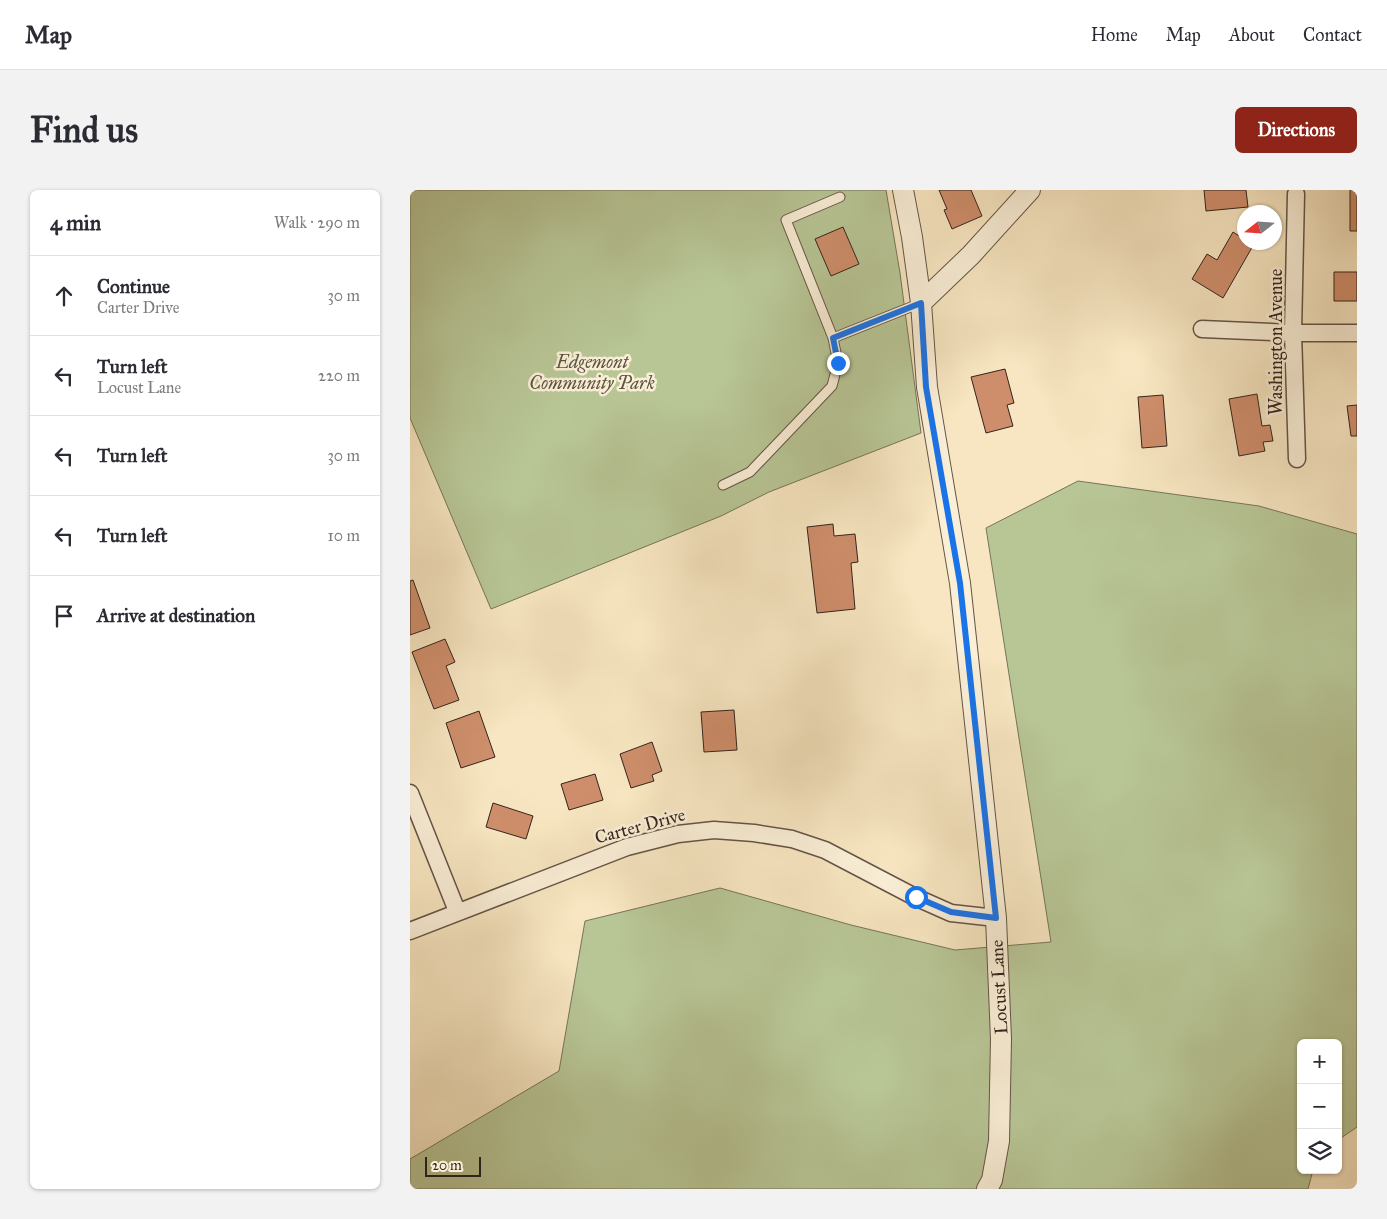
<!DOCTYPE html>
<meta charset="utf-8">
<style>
:root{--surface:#fff;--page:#f2f2f3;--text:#2b2b33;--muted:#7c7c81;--line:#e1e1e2;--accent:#8f2418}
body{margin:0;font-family:"IM FELL Great Primer",serif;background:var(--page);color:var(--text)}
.controls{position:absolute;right:15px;bottom:15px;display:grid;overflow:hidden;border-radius:8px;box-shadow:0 1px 4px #0004}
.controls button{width:45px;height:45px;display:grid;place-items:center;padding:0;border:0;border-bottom:1px solid var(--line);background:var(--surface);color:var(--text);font:25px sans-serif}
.compass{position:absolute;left:827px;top:15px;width:45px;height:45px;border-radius:50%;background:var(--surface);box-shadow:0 1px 4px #0004;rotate:253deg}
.scale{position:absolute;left:15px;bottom:12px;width:56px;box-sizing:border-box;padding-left:5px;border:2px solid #34231d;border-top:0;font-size:14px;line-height:18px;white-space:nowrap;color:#34231d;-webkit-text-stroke:4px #faefd7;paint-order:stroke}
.stop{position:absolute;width:15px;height:15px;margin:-11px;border:4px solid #1a73e8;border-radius:50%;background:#fff}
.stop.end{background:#1a73e8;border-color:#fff;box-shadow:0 1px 5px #0008}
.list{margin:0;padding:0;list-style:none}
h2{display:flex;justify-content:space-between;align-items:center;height:65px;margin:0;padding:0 20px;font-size:21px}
h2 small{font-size:16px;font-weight:400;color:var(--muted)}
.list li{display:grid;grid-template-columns:32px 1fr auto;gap:15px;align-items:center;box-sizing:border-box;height:80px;padding:0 20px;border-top:1px solid var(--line)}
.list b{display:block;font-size:19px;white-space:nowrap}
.list p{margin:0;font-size:16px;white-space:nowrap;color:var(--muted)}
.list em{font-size:16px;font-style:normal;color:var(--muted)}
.icon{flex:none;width:28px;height:28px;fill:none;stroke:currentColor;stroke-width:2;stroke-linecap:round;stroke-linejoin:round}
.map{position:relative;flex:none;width:947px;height:999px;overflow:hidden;border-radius:8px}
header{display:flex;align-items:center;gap:30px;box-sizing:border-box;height:70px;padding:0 25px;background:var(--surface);border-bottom:1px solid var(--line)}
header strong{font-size:24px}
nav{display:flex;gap:28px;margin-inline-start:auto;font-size:18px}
.intro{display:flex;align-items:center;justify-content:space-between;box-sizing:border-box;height:120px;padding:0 30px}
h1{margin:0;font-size:35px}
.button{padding:12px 22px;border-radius:8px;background:var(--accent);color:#fff;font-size:18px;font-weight:700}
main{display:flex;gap:30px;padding:0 30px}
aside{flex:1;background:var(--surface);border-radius:8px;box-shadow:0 1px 4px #0004}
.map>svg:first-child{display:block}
.green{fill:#b8c696;stroke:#76745a}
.building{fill:#ce8e6b;stroke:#34231d}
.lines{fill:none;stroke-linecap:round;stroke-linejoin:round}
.service-casing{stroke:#655446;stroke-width:11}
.minor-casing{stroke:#655446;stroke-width:19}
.tertiary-casing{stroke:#655446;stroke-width:22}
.service{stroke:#faefd7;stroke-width:9}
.minor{stroke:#faefd7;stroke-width:16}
.tertiary{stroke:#faefd7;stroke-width:20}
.route{stroke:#1a73e8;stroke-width:6}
.labels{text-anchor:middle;stroke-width:5;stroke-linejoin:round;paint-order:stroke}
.street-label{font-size:18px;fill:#34231d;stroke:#faefd7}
.park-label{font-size:18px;font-style:italic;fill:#5c5441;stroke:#faefd7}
</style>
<header>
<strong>Map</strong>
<nav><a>Home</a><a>Map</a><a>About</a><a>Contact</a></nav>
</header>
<div class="intro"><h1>Find us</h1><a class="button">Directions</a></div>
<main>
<aside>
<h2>4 min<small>Walk · 290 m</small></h2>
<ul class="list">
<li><svg class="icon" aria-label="ahead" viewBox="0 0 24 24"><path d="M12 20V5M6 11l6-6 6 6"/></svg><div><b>Continue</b><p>Carter Drive</p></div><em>30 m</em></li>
<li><svg class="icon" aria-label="left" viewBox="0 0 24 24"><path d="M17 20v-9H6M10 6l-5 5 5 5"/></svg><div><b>Turn left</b><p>Locust Lane</p></div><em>220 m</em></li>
<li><svg class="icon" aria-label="left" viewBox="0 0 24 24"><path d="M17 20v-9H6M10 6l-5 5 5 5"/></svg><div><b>Turn left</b></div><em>30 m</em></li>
<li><svg class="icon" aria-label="left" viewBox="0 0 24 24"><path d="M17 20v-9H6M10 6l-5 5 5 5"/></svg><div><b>Turn left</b></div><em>10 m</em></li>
<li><svg class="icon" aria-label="arrive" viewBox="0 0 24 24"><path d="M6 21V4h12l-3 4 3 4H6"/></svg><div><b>Arrive at destination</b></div></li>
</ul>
</aside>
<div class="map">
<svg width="947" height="999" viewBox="0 0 947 999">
<rect width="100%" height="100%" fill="#f7e6c1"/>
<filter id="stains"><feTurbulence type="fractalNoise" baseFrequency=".004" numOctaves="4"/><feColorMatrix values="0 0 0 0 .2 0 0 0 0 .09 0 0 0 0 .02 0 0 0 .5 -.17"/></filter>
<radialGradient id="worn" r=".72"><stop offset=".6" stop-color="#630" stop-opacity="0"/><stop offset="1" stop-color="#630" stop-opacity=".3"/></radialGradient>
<path class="green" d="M 0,0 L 476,0 L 490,83 L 511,243 L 359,302 L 311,326 L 81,419 L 0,228 Z
M 668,291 L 849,316 L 947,344 L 947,937 L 928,950 L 928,853 L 891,853 L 891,980 L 903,980 L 898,999 L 0,999 L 0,969 L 149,881 L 175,731 L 310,698 L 441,735 L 545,760 L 641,752 L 576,338 Z"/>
<path class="building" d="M 529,0 L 561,0 L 572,26 L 542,39 L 534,20 L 537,19 Z
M 794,0 L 836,0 L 838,17 L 796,21 Z
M 940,0 L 947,0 L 947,41 L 940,41 Z
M 433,37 L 449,74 L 421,86 L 405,49 Z
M 823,42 L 834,49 L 834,52 L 844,54 L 813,108 L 782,89 L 797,64 L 807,70 Z
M 924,82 L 947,82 L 947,111 L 924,111 Z
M 595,179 L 604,213 L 597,215 L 603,236 L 576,243 L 561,187 Z
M 847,204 L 852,236 L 860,235 L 863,251 L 853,252 L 855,261 L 829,266 L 819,209 Z
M 753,205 L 757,256 L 732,258 L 728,207 Z
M 947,215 L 947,246 L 941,246 L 937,216 Z
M 423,334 L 424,346 L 445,344 L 448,372 L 441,373 L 445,419 L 407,423 L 397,337 Z
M 3,390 L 20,438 L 0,445 L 0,391 Z
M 35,449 L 45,472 L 36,476 L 49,510 L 24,519 L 2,462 Z
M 324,520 L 327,560 L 294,562 L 291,522 Z
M 69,521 L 85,567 L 51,578 L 36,533 Z
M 242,552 L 252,581 L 242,585 L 244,591 L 221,598 L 210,564 Z
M 185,584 L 193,610 L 159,620 L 151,594 Z
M 83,613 L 123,626 L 116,649 L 76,637 Z"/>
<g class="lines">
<defs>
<path id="service" d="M 430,7 L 376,30 L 423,148 L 511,113
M 313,295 L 340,282 L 422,196 L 428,173 L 423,148"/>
<path id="minor" d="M 886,4 L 883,143 L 887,269
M 792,139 L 883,143 L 947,143
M 0,603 L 47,721
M 0,741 L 217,657 L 268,644 L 304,640 L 344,643 L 382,649 L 415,660 L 505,707 L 541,723 L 586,728"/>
<path id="tertiary" d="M 493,0 L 502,47 L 511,113 L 517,197 L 550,393 L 586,728 L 591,849 L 589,951 L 582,990 L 577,999
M 511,113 L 561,65 L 620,0"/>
</defs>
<use href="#service" class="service-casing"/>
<use href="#minor" class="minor-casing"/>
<use href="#tertiary" class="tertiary-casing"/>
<use href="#service" class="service"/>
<use href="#minor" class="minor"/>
<use href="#tertiary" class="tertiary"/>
</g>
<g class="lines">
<path class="route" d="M 428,173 L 423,148 L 511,113 L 516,197 L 550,393 L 586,728 L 541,722 L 506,707"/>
</g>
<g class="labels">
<g class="street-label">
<text transform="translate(866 152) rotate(-90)" y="6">Washington Avenue</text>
<text transform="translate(230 636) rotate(-15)" y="6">Carter Drive</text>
<text transform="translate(589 797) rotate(-93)" y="6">Locust Lane</text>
</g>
<g class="park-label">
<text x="182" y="178">Edgemont<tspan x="182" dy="21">Community Park</tspan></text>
</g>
</g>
<rect width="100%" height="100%" filter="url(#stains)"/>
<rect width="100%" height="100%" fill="url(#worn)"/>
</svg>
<div class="controls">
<button>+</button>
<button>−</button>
<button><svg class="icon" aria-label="layers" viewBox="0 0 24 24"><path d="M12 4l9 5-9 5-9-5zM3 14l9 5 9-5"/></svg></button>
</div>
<svg class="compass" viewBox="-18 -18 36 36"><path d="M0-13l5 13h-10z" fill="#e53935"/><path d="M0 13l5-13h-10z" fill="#7c7c81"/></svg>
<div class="scale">20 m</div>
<div class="stop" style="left:506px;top:707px"></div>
<div class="stop end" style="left:428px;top:173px"></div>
</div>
</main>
